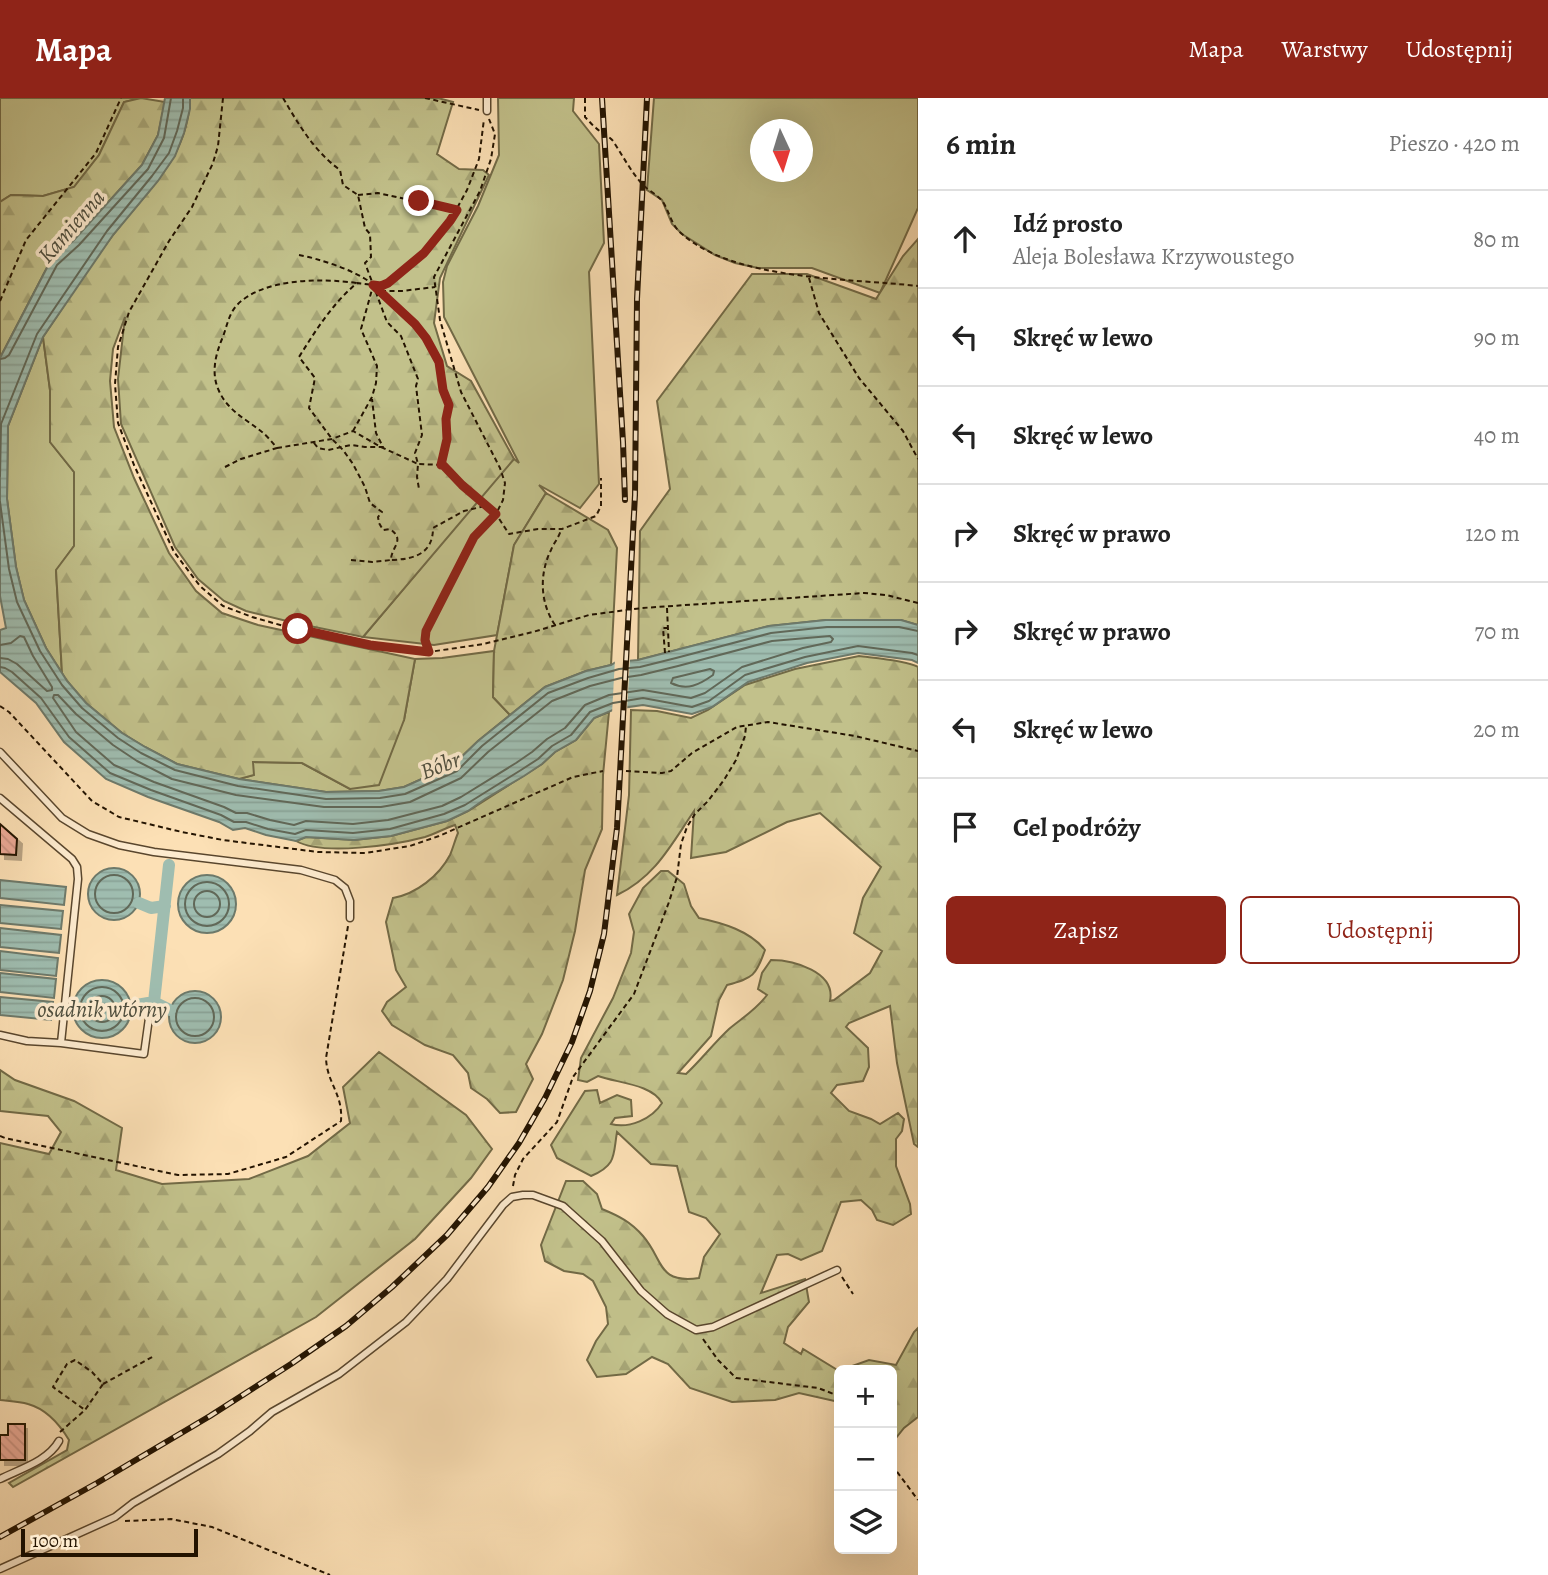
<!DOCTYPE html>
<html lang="pl">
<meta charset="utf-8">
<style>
:root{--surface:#fff;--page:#f6f6f6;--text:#222;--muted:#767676;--line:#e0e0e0;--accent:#8f2418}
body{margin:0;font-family:Alegreya,serif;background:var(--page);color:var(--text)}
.controls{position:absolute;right:21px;bottom:21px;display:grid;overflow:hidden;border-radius:10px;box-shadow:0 7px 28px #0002}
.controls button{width:63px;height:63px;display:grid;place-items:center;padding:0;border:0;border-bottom:2px solid var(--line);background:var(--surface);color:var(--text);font:35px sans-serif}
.compass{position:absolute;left:750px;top:21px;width:63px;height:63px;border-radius:50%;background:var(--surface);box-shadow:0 7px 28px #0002;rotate:176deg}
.scale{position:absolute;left:21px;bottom:18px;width:177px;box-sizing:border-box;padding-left:7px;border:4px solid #231300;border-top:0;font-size:19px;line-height:24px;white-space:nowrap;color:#231300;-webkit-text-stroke:5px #fdebcf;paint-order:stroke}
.stop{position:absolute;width:21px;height:21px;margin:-16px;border:5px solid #8f2418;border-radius:50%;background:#fff}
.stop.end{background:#8f2418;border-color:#fff;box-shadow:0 2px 7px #0008}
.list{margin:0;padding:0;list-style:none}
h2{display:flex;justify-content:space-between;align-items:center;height:91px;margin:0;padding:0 28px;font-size:30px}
h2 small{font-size:23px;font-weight:400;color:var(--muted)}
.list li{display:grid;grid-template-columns:46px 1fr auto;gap:21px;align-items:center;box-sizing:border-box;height:98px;padding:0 28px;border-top:2px solid var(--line)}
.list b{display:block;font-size:26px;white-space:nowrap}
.list p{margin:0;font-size:23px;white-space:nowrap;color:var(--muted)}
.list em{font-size:23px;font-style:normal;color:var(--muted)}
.actions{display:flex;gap:14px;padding:21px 28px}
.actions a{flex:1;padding:16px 0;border:2px solid var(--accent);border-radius:10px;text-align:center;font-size:24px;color:var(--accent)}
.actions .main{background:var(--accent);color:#fff}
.icon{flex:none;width:38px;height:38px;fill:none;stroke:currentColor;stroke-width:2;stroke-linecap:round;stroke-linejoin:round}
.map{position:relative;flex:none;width:918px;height:1477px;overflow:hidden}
header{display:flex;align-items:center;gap:42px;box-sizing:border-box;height:98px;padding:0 35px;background:var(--accent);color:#fff}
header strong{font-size:33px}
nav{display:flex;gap:38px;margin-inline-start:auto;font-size:24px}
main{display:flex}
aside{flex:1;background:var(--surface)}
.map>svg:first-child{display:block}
.green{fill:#c2c18b;stroke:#726a46;stroke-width:2;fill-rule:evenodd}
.forest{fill:url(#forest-firs);stroke:#726a46;stroke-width:2}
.water{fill:url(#water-rules);stroke:#6d796a;stroke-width:2}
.pier{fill:#fce0b5}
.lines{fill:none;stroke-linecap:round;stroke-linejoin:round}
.shore{stroke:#616858;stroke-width:2}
.canal{stroke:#9fbdb0;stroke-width:12}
.building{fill:url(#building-back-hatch);stroke:#231300;stroke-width:2;filter:url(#shadow)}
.service-casing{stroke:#59462d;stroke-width:9}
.path{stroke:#231300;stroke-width:2;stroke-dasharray:5 3.5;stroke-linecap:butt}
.service{stroke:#fdebcf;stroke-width:6}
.rail-casing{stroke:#231300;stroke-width:6}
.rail{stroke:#fdebcf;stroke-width:3.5;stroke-dasharray:10;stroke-linecap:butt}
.route{stroke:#8f2418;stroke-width:9}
.labels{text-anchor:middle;stroke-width:7;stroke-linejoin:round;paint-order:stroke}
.water-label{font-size:23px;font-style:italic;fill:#4e4e3e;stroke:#fdebcf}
</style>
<header>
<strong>Mapa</strong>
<nav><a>Mapa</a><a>Warstwy</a><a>Udostępnij</a></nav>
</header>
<main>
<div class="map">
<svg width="918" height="1477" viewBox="0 0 918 1477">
<defs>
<pattern id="forest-firs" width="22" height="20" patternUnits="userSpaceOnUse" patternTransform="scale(1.75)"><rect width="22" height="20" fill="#c2c18b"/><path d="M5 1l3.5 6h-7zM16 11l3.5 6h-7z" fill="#a6a576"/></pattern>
<pattern id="water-rules" width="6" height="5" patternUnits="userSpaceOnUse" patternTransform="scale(1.75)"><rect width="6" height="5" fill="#9fbdb0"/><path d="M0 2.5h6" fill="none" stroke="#89a296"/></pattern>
<pattern id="building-back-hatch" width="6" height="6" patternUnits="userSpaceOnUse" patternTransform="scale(1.75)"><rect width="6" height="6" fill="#ecaa97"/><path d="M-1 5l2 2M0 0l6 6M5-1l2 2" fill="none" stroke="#ca9180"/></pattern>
<filter id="shadow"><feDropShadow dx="5" dy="5" stdDeviation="0" flood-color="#0004"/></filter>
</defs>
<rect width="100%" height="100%" fill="#fce0b5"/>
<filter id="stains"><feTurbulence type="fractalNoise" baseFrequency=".00286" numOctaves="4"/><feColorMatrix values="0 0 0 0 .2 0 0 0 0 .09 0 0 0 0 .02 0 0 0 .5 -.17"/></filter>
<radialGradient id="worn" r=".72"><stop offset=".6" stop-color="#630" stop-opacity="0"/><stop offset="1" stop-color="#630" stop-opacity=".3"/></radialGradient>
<path class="green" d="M 0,0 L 141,0 L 124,4 L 99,57 L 74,89 L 43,98 L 11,97 L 0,104 Z
M 498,0 L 574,0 L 573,13 L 599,46 L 604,145 L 589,174 L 599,386 L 580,410 L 539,387 L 546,395 L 514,447 L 497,537 L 434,547 L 363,539 L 494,383 L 514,361 L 519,365 L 444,219 L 443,184 L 447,168 L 478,108 L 499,57 Z
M 654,0 L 918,0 L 918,110 L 880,195 L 812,170 L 758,170 L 735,165 L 715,157 L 682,136 L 672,126 L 662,102 L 647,92 ZM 760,32 L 802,32 L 802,74 L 760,74 Z
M 43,239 L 50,292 L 50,344 L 74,374 L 74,448 L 56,473 L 62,575 L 46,550 L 24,502 L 16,469 L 7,401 L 8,328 Z
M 494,553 L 493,599 L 510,617 L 478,643 L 453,667 L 404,689 L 379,693 L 326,694 L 239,681 L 253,677 L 253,664 L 302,665 L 350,691 L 404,622 L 415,561 L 442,560 Z"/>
<path class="forest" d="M 141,0 L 165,4 L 158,37 L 142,67 L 74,142 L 51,162 L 0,260 L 0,104 L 11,97 L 43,98 L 74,89 L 99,57 L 124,4 Z
M 190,0 L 438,0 L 453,4 L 437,56 L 459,71 L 483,72 L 489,77 L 440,180 L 434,225 L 447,268 L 471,283 L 514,361 L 363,539 L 295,525 L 246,513 L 224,503 L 198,481 L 175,449 L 121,326 L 118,281 L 125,219 L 113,251 L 110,283 L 114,329 L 134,380 L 169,455 L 196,493 L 222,515 L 258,527 L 415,561 L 404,622 L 379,687 L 350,691 L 302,665 L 253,664 L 254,677 L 239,681 L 177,666 L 145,649 L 122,635 L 86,605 L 67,583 L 62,575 L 56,472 L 74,448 L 74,374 L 50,344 L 50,292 L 43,239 C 66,205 88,170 113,137 C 147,92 188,61 190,0 Z
M 918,141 L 918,527 L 901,522 L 826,522 L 769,528 L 638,562 L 640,433 L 670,391 L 657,303 L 752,176 L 807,176 L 876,201 L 903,158 Z
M 546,395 L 608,432 L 617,450 L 611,567 L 586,573 L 545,589 L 510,617 L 493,599 L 494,553 L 514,447 Z
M 859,558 C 875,560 906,562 918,569 L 918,1049 L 914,1046 L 897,965 L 890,908 L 849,925 L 846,929 L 868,950 L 869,969 L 863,983 L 837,987 L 831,995 L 849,1013 L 871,1021 L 880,1026 L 898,1015 L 904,1021 L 902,1033 L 896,1041 L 896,1068 L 910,1106 L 911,1116 L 893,1127 L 877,1122 L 872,1112 L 861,1102 L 841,1104 L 822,1153 L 801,1162 L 788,1156 L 777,1157 L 761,1195 L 805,1181 L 809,1204 L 788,1229 L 784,1245 L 801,1256 L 803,1251 L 839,1273 L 839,1304 L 799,1295 L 775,1302 L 732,1304 L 690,1290 L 668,1266 L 652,1259 L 626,1276 L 597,1279 L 587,1262 L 596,1243 L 608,1226 L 606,1209 L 593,1183 L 583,1176 L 564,1173 L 545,1163 L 541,1147 L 566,1083 L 583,1083 L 597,1096 L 602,1111 C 619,1118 631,1124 643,1138 C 664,1162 657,1186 699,1180 L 704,1159 L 720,1136 L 706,1120 L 689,1114 L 677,1068 L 651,1066 L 617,1034 C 613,1057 617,1067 591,1078 L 557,1060 L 551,1047 L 585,993 L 597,992 L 600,1005 L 617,997 L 631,1002 L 632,1018 L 615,1020 L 611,1026 C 629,1031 652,1021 662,1005 C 652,986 617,985 598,978 L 587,984 L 578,982 L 581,960 L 613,900 L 631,855 L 634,834 L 629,816 L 643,790 L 661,773 L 668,773 L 684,786 L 691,808 L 699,820 C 723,825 750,833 765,852 C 756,878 753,880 727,887 L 719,902 L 711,938 L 678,975 L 686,976 C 701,962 714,945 729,931 C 742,920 756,912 767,897 L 758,891 L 762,875 L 771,862 C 794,862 836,874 830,903 L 834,902 L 870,875 L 882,853 L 854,835 L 863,800 L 881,769 L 820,715 L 787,724 L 726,754 L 691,760 L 694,713 C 671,747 655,779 617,797 L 629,697 L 631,612 L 657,613 L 691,620 L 708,612 L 745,587 L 795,571 Z
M 609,614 L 603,677 L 602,731 L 585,772 L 575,833 L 563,882 L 542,936 L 526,966 L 533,981 L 516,1014 L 500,1015 L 487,1001 L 471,990 L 468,975 L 453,957 L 425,947 L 392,927 L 382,913 L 387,904 L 406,889 L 396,872 L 386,824 L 393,800 C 416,796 439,778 450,757 C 453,750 455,742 458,735 L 455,727 C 445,730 435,736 425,739 C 395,747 323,758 296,743 L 306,739 L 354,742 L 391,738 L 447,723 L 468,713 L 542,666 L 555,654 L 576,642 L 594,620 Z
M 379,954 L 466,1017 L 492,1051 L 471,1080 L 415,1141 L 316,1219 L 13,1389 L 9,1385 L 67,1352 L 69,1342 C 60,1327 46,1311 28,1306 C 19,1303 9,1303 0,1302 L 0,1045 L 49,1056 L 61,1034 L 48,1018 L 0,1013 L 0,972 L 15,982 L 74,1003 L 122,1030 L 116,1072 L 162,1086 L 249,1081 L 308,1058 L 350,1025 L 343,989 Z
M 918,1230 L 918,1319 L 904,1330 L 892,1345 L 892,1272 L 841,1272 L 869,1262 L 896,1267 L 914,1234 Z"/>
<path class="water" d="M 165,0 L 190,0 L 190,11 L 184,35 L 175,58 L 158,83 L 113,137 L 43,239 L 8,328 L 7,401 L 16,469 L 24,502 L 46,550 L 67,583 L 86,605 L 122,635 L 145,649 L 177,666 L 239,681 L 326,694 L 379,693 L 404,689 L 453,667 L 478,643 L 545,589 L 586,573 L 611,567 L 616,564 L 638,562 L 769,528 L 826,522 L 901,522 L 918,527 L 918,565 L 912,562 L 858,555 L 807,565 L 748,584 L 712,609 L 692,616 L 643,607 L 615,611 L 594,620 L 576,642 L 555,654 L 542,666 L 524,678 L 485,701 L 468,713 L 447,723 L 391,738 L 354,742 L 306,739 L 296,743 L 266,737 L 245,730 L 233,732 L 219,724 L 148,699 L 106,681 L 64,644 L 36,605 L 0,574 L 0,532 L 6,530 L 0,498 L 0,260 L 51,162 L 74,142 L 142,67 L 158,37 Z
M88 796a26 26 0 1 1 52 0a26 26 0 1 1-52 0Z
M178 806a29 29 0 1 1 58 0a29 29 0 1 1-58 0Z
M 0,782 L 66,789 L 64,807 L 0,800 Z
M 0,807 L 63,813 L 61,831 L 0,825 Z
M 0,830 L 61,837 L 59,855 L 0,849 Z
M 0,853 L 58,860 L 56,878 L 0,872 Z
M 0,875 L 56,881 L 54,900 L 0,894 Z
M73 911a29 29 0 1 1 58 0a29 29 0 1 1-58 0Z
M169 919a26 26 0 1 1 52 0a26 26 0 1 1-52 0Z
M 0,899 L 53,904 L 51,922 L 0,917 Z"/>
<path class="pier" d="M 630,559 L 627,613 L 612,616 L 615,561 Z"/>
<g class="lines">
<path class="shore" d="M 0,261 L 5,260 L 9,257 L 57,167 L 79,147 L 148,71 L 164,40 L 171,0
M 0,378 L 1,326 L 37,236 L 107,133 L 152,78 L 169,55 L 177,33 L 183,10 L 183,0
M 0,404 L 9,471 L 17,504 L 40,553 L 62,587 L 82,610 L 118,640 L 141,655 L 175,672 L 238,688 L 326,701 L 380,700 L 405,696 L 457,673 L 482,648 L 548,595 L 588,580 L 619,571 L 640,569 L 676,560 L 771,535 L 827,529 L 899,529 L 918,533
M 830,538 L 833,541 L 831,544 L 803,550 L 742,569 L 705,595 L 691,600 L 643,592 L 609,597 L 585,607 L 565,630 L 547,641 L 532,654 L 516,665 L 461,699 L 442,708 L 388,722 L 353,726 L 306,723 L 294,727 L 270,722 L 247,715 L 236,715 L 224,709 L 154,684 L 114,667 L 76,634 L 53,600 L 54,597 L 58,597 L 76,616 L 113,647 L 137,663 L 172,681 L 236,697 L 324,709 L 381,709 L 410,704 L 461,680 L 488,654 L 552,603 L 590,588 L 621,580 L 641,577 L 678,568 L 772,543 Z
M 0,547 L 11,545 L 20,538 L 24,539 L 33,558 L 52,589 L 52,592 L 47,593 L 17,566 L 8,561 L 0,560
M 0,569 L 5,570 L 12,574 L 41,600 L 69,639 L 110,675 L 151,692 L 221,717 L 234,724 L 246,724 L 268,731 L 295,736 L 306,732 L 353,735 L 390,731 L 444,716 L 465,707 L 521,672 L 538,661 L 552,648 L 571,637 L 590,614 L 613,605 L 643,600 L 692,609 L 709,603 L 745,577 L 805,559 L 858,548 L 912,555 L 918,557
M 710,571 L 714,573 L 713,577 C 699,587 687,593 671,585 L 673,580 Z
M95 796a19 19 0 1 1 38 0a19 19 0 1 1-38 0Z
M185 806a22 22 0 1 1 44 0a22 22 0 1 1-44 0Z
M194 806a13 13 0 1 1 26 0a13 13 0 1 1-26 0Z
M80 911a22 22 0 1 1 44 0a22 22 0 1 1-44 0Z
M89 911a13 13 0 1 1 26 0a13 13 0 1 1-26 0Z
M176 919a19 19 0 1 1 38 0a19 19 0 1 1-38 0Z"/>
<path class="canal" d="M 139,805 L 151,810 L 165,808
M 154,904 L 169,767
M 131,908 L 154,904 L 170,912"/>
</g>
<path class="building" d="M 0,726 L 17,741 L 16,757 L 0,756 Z
M 8,1326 L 25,1326 L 25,1362 L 0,1362 L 0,1337 L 8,1337 Z"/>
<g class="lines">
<defs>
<path id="service" d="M 487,13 L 487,0
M 0,654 L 62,720 L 88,736 L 119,747 L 154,754 L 301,772 L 335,782 L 345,790 L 350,803 L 350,820
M 0,700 L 72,761 L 77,769 L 78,781 L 61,945 L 144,956 L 149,920
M 0,937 L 27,943 L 61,945
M 0,1381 C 20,1371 48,1363 59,1343
M 0,1471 L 115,1419 L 133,1405 L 218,1356 L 250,1333 L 272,1314 L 339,1276 L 406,1224 L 447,1181 L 503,1107 L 512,1099 L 523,1097 L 533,1097 L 563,1108 L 602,1143 L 641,1193 L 667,1216 L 696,1232 L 713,1229 L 837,1172"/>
</defs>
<use href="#service" class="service-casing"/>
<path class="path" d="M 223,0 L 218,48 L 213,65 L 192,109 L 169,143 L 129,214 L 118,249 L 115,286 L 118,325 L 134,367 L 174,454 L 200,488 L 223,508 L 252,519 L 298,532 L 370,547 L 429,554 L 483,546 L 533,534 L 589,517 L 642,510 L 864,495 L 886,497 L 918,505
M 283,0 C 299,27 314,53 340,72 L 343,87 L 358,97 L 365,130 L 370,136 L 371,159 L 365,165 L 387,224 L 401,238 L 418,281 L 416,288 L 422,337 L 415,355 L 418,366 L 443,367 L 462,387 L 496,416 L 509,436 L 538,431 L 562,431 L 596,418 L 601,408 L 601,380
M 425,0 L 479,12
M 585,0 L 585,19 C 589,23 592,27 596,30 C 601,35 609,38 613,43 C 623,58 631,74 643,87 C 649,93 658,97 663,104 C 670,115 671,127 682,136 C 735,183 849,180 918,188
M 358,97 L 378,95 L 456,112
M 299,157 C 317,160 357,173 371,185
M 809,180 L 819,215 L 859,280 L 903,333 L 918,361
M 375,189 L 415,226 L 427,240 L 439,264 L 443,292 L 449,307 L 446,321 L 447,341 L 441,366
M 381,193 L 402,193 L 435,189
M 0,203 L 26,142 L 96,55 L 121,0
M 353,333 L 372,299 L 376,285 L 377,268 L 361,231 L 373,188
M 314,345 L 318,350 L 328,352 L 351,347 L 365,349 L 383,349 L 376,335 L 372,301
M 277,350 L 332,341 L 353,333 L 381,349 L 418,366 L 417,379 L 419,391
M 225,369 L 241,361 L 277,350 C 272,344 267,338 262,334 C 246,321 228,313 219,293 C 211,276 215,258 222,241 C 227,229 228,217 237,207 C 263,180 322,180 356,185
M 351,462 L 372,464 L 391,462 C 391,449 406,442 390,431 L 383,432 L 379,425 L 378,419 L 382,414 L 370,405 L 365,389 L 353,366 L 343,352 L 332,341 L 309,310 L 315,280 L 299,259 C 316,232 332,206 357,185 L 381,188 L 388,185 L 423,155 L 450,123 L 467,92 L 479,61 L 484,21
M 392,462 C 414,461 433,456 433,430 L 464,413 L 485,408
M 667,510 L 669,554
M 555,527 C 540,505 539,476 551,452 C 554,445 559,439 561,432
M 429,552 L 425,542 L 426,533 L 473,439 L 496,416 L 503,402 L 505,385 L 500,370 L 461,294 L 440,222 L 434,179 L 480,93 L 491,61 L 495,36 L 489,21
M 665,555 L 663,530 L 667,530
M 0,608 L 9,614 L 92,703 L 119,719 L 182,734 L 223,742 L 318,754 L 365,755 L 410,748 L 439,738 L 573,679 L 603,673
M 626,673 L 662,675 L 671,673 L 692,655 L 737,629 L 768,624 L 855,638 L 918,653
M 0,1038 L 5,1040 L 178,1077 L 228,1076 L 286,1059 L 341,1023 C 343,995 327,986 326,960 L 348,828
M 513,1088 L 515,1077 L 523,1061 L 557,1024 L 573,979 L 634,896 L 669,804 L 677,779 L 681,746 L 687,729 L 695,716 L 708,703 L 724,682 L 736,662 L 745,638 L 746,628
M 842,1179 L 853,1196
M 703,1241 L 718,1262 L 736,1280 L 818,1290 L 839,1298
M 103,1286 L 154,1258
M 60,1334 L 85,1312 L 103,1286 L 92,1274 L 75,1262 L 67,1266 L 53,1289 L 85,1312
M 892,1367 L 918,1402
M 125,1423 L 171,1421 L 212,1429 L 330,1477"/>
<use href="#service" class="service"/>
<defs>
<path id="rail" d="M 602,0 L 623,344 L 625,402
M 0,1439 L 97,1385 L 210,1318 L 291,1266 L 346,1228 L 392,1189 L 447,1137 L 488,1089 L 519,1045 L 545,1000 L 572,944 L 590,893 L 604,836 L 617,730 L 635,397 L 637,201 L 647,0"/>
</defs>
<use href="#rail" class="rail-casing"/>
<use href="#rail" class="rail"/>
</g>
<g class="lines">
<path class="route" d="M 298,531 L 370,547 L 429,554 L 425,542 L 426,533 L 474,439 L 496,416 L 462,387 L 443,367 L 441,367 L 447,341 L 446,321 L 449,307 L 443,292 L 439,264 L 426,240 L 415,226 L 373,187 L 381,188 L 388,185 L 424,155 L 450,123 L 457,112 L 419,103"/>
</g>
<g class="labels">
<g class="water-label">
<text transform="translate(71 128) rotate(-49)" y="8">Kamienna</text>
<text transform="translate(440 667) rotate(-21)" y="8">Bóbr</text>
<text x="102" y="919">osadnik wtórny</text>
</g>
</g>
<rect width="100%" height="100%" filter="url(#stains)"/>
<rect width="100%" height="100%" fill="url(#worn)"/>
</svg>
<div class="controls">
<button>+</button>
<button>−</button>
<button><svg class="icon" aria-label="layers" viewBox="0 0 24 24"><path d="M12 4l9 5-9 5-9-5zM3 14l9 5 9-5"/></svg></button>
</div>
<svg class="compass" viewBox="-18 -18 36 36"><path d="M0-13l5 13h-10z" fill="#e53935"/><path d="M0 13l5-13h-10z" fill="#767676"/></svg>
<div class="scale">100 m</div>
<div class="stop" style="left:298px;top:531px"></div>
<div class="stop end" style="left:419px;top:103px"></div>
</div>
<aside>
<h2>6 min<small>Pieszo · 420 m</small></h2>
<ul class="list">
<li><svg class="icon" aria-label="ahead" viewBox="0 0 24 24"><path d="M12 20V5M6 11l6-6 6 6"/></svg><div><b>Idź prosto</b><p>Aleja Bolesława Krzywoustego</p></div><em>80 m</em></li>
<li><svg class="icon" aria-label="left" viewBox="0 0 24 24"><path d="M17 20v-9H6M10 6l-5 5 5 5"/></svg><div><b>Skręć w lewo</b></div><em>90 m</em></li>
<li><svg class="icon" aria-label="left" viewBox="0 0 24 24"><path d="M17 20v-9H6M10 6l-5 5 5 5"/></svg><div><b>Skręć w lewo</b></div><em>40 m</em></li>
<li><svg class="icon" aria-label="right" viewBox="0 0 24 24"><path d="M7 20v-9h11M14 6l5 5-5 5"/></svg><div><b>Skręć w prawo</b></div><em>120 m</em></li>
<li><svg class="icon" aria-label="right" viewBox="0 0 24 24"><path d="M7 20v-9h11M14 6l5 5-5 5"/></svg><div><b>Skręć w prawo</b></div><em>70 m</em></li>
<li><svg class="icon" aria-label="left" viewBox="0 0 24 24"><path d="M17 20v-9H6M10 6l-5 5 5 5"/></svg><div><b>Skręć w lewo</b></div><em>20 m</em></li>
<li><svg class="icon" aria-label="arrive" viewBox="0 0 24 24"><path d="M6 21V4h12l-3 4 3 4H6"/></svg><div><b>Cel podróży</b></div></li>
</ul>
<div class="actions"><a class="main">Zapisz</a><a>Udostępnij</a></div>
</aside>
</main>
